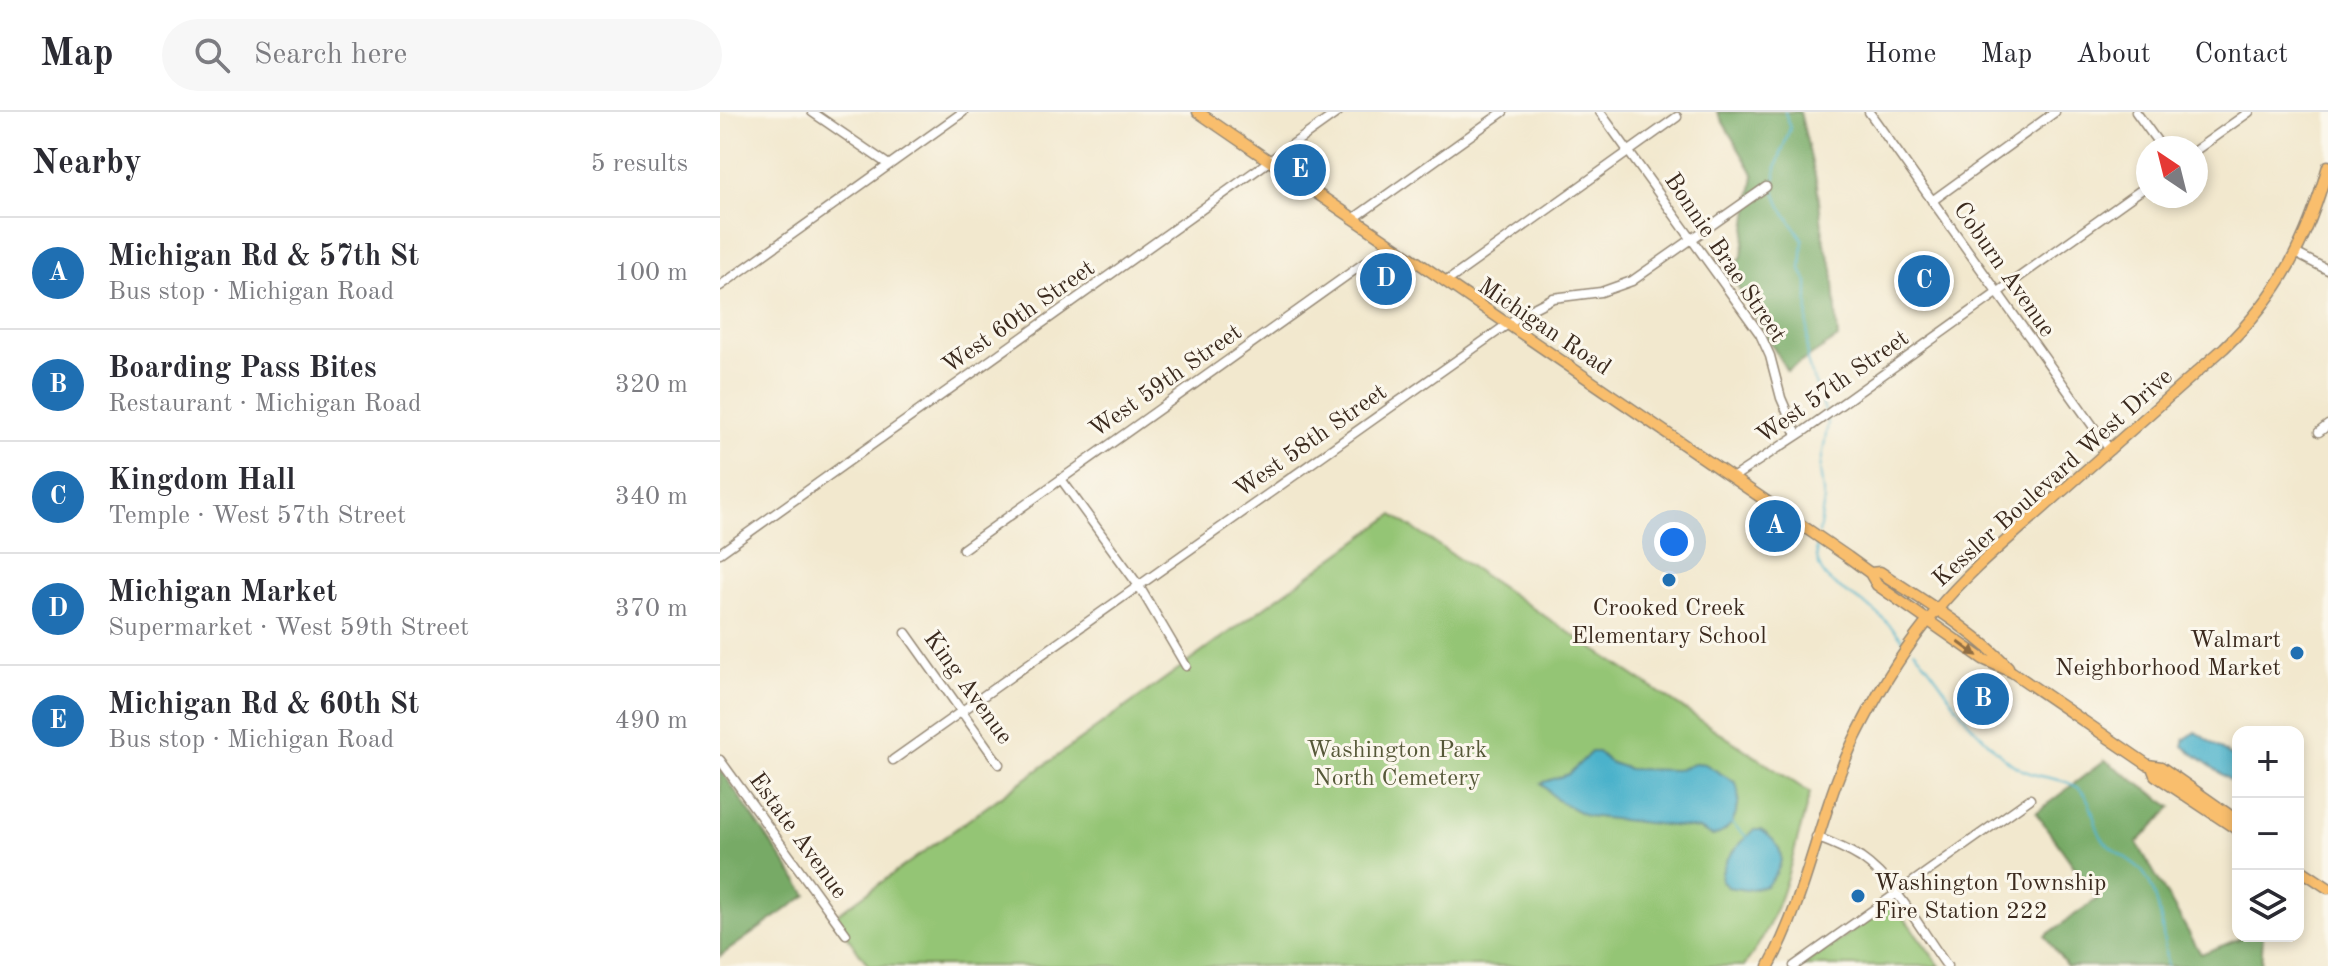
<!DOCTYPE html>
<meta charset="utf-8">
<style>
:root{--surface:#fff;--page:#f7f7f7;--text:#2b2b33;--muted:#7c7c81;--line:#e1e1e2;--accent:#1f6fb2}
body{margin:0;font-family:"Old Standard TT",serif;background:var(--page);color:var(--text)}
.controls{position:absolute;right:24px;bottom:24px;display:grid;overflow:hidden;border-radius:16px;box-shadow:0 4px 12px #0003}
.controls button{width:72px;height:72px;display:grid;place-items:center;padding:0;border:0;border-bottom:2px solid var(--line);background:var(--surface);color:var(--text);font:40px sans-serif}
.compass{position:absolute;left:1416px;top:24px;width:72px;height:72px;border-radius:50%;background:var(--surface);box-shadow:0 4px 12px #0003;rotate:325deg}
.you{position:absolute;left:954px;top:430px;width:28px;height:28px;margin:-20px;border:6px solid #fff;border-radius:50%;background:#1a73e8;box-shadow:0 0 0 12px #1a73e833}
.badge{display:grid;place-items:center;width:52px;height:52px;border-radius:50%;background:var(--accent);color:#fff;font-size:26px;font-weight:700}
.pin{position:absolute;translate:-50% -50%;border:4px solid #fff;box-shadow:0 2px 8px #0006}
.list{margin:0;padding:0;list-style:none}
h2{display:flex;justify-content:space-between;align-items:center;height:104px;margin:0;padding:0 32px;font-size:34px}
h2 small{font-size:26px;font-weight:400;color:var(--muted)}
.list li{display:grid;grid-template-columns:52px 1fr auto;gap:24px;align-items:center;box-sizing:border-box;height:112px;padding:0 32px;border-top:2px solid var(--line)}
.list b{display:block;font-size:30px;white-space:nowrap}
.list p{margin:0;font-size:26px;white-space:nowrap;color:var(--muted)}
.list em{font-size:26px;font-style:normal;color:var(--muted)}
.icon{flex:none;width:44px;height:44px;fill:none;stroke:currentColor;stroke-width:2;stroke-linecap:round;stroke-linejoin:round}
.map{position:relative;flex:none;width:1608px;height:854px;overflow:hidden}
header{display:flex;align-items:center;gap:48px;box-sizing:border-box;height:112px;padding:0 40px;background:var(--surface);border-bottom:2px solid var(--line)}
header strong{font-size:38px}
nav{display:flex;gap:44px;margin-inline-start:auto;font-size:28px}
.search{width:560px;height:72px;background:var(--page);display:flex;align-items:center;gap:20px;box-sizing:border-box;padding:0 28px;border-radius:44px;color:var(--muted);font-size:30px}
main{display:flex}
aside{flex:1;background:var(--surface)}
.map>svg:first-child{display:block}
.green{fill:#94c575;stroke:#68784a;stroke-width:2}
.forest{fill:#7a6;stroke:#596a42;stroke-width:2}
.water{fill:#4cb2cb;stroke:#446e74;stroke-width:2}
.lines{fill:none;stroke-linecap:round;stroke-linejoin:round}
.stream{stroke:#4cb2cb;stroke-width:2}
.minor-casing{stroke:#968976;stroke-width:11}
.major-casing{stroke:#968976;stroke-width:13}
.minor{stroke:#fff;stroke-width:8}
.major{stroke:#f9be6d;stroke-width:10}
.oneway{fill:#906d42}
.poi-dot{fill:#1f6fb2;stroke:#fbf7ec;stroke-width:3}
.labels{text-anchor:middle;stroke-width:6;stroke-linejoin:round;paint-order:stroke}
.street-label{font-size:24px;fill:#3b2a1e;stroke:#fbf7ec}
.poi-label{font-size:24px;fill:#3b2a1e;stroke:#fbf7ec}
.park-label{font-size:24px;fill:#565838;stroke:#fbf7ec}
</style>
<header>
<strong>Map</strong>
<div class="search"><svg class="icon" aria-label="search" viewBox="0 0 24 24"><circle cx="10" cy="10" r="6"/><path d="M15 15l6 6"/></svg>Search here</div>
<nav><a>Home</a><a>Map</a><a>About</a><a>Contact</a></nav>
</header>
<main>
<aside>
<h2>Nearby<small>5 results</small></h2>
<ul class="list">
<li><span class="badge">A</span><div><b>Michigan Rd &amp; 57th St</b><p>Bus stop · Michigan Road</p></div><em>100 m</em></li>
<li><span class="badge">B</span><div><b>Boarding Pass Bites</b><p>Restaurant · Michigan Road</p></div><em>320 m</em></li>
<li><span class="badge">C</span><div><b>Kingdom Hall</b><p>Temple · West 57th Street</p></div><em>340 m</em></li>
<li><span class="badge">D</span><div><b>Michigan Market</b><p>Supermarket · West 59th Street</p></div><em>370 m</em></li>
<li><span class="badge">E</span><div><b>Michigan Rd &amp; 60th St</b><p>Bus stop · Michigan Road</p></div><em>490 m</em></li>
</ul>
</aside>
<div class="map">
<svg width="1608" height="854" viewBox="0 0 1608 854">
<rect width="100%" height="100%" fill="#fbf7ec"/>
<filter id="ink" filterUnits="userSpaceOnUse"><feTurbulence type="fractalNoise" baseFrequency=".0125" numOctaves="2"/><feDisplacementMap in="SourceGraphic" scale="16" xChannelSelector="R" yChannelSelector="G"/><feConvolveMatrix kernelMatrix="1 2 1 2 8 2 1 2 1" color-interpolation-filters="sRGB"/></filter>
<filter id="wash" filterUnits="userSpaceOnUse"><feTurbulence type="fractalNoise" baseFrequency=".006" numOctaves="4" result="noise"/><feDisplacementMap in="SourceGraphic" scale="32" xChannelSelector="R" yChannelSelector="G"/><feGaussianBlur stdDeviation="1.8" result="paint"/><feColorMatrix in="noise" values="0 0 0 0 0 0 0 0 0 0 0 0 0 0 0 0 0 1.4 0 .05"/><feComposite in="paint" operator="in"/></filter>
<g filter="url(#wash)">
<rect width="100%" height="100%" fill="#f2e8ce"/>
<path class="green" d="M 673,403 L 1090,681 C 1073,740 1063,804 1024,854 L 149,854 L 113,805 Z
M 1173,791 L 1220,854 L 1082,854 Z"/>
<path class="forest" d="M 997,0 L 1080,0 L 1097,72 L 1104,131 L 1113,157 L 1118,226 L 1067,259 L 1010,161 L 1022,144 L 1034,63 Z
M 1385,648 L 1452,695 L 1417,731 L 1481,842 L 1526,824 L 1543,824 L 1541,854 L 1347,854 L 1325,824 L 1377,787 L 1316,701 Z
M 0,657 L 87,783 L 0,844 Z"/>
<path class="water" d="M 1476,620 L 1518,649 L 1518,674 L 1463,634 L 1465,627 Z
M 871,640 L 878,640 L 889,650 L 909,657 L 956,658 L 977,651 L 985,652 L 1016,671 C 1023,691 1015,720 992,724 L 979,717 L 867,704 L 837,688 L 821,671 L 849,662 Z
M 1034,718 L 1041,718 C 1065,734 1068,751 1046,774 L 1026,778 L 1007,775 L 1001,768 C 1002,746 1019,733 1034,718 Z"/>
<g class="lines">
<path class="stream" d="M 1065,0 L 1070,16 L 1056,56 L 1054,76 L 1060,93 L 1083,128 L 1081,158 L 1088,171 L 1087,249 L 1105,299
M 1099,421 L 1104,388 L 1100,357 L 1108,311 L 1106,305
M 1097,431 C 1092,469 1123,477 1149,495 C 1163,504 1175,519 1186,531
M 1194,538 C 1220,564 1235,599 1262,624 C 1274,636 1289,653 1305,659 C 1322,667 1342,665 1357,675 C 1373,686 1372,708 1381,724 C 1389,738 1406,744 1418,755 C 1441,776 1443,825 1447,854
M 1011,711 L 1027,725"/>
</g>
</g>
<g filter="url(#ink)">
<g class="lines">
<defs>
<path id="minor" d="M 92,0 L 169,53
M 880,0 L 1040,222 L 1050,244 L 1061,286 L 1077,323
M 1149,0 L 1390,338
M 1416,0 L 1442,36
M 1476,38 L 1529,0
M 1212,89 L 1335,0
M 633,107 L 783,0
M 1577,142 L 1608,158
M 726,170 L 957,5
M 0,174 L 243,0
M 1599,320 L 1608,313
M 1012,366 L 1084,319 L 1428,73
M 341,367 L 419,474 L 466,554
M 243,437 L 671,132
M 0,441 L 618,0
M 186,521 L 279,652
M 0,648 L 126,822
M 173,648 L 802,202 L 833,186 L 881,180 L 912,169 L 1046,75
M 1096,725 C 1112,731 1127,737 1141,746 C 1176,770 1202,820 1227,854
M 1074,854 L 1310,687"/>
<path id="major" d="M 478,0 L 1128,445 L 1150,461 L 1157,473 L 1263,547 L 1292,560 L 1428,653 L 1441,655 L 1518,709
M 1150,461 L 1160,460 C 1203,489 1253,517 1288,555
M 1432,655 L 1435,663 L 1518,718
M 1578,756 L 1608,776
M 1049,854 C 1090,779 1100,692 1140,616 C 1161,575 1186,534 1216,499 C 1247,461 1285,430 1321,398 C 1382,344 1443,290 1504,236 C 1560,182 1587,129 1608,54"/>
</defs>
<use href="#minor" class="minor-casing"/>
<use href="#major" class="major-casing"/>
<use href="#minor" class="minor"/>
<use href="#major" class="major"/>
</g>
<defs><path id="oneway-solid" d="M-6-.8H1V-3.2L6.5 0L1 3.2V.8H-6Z" transform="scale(2)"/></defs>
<use class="oneway" href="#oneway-solid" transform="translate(1248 537) rotate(36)"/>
</g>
<g class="poi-dot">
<circle cx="949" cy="468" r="8"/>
<circle cx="1577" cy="541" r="8"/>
<circle cx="1138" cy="784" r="8"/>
</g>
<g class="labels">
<g class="street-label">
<text transform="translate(1006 145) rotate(56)" y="8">Bonnie Brae Street</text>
<text transform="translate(1285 157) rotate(55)" y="8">Coburn Avenue</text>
<text transform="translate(298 204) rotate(-35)" y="8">West 60th Street</text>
<text transform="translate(825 214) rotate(34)" y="8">Michigan Road</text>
<text transform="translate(445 268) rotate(-35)" y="8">West 59th Street</text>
<text transform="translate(1112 274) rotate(-35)" y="8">West 57th Street</text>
<text transform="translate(590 328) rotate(-35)" y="8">West 58th Street</text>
<text transform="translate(1332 365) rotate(-42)" y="8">Kessler Boulevard West Drive</text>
<text transform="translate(249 575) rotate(54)" y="8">King Avenue</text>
<text transform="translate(79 723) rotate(54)" y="8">Estate Avenue</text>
</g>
<g class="poi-label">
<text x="949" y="503">Crooked Creek<tspan x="949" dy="28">Elementary School</tspan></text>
<text x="1561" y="535" text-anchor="end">Walmart<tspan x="1561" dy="28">Neighborhood Market</tspan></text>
<text x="1154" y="778" text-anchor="start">Washington Township<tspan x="1154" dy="28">Fire Station 222</tspan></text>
</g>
<g class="park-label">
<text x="677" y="645">Washington Park<tspan x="677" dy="28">North Cemetery</tspan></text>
</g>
</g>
</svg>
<div class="controls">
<button>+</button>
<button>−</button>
<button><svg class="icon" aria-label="layers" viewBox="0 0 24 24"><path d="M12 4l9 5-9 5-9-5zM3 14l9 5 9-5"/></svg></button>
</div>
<svg class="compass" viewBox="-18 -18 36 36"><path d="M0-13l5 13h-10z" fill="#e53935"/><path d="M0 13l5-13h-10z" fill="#7c7c81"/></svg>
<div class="you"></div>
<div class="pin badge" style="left:1055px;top:414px">A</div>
<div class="pin badge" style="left:1263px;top:587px">B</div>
<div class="pin badge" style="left:1204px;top:169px">C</div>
<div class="pin badge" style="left:666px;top:167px">D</div>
<div class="pin badge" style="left:580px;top:58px">E</div>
</div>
</main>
